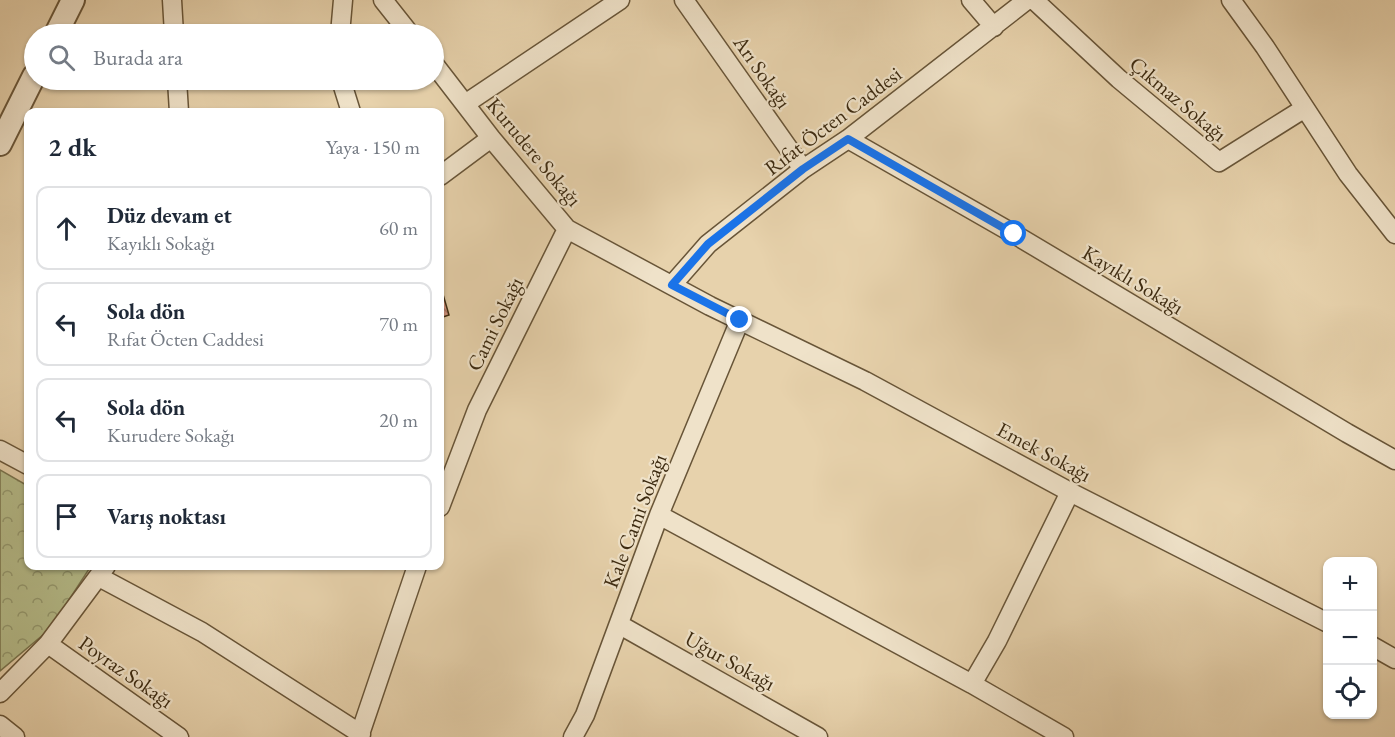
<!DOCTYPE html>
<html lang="tr">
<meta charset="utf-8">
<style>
:root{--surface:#fff;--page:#f6f6f7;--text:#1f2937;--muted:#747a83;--line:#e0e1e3}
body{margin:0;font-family:"EB Garamond",serif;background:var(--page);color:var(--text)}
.controls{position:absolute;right:18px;bottom:18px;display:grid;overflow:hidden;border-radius:12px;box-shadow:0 2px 4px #0004}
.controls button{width:54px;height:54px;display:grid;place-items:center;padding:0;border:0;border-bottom:2px solid var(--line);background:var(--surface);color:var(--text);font:30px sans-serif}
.stop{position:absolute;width:18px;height:18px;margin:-14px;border:4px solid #1a73e8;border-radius:50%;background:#fff}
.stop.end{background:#1a73e8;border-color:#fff;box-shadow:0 2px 6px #0008}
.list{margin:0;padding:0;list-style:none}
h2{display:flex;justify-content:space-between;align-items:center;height:78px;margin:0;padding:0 24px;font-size:26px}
h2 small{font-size:20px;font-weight:400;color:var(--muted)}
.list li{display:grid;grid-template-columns:39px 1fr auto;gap:18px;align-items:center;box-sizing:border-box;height:84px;margin:0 12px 12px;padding:0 12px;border:2px solid var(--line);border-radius:12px}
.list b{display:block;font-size:22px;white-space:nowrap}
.list p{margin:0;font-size:20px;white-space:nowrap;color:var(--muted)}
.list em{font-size:20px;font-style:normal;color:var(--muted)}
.icon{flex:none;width:33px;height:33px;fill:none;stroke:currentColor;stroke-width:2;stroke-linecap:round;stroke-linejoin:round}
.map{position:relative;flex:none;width:1395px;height:737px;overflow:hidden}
.search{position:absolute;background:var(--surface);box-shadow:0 2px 4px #0004;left:24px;top:24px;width:420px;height:66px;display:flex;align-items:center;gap:15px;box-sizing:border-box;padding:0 21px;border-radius:33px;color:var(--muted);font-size:22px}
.panel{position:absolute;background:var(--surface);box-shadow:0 2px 4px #0004;left:24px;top:108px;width:420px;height:462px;border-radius:12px}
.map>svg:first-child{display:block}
.park{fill:url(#park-crowns);stroke:#79744e;stroke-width:1.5}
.building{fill:url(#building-back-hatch);stroke:#3d2b11;stroke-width:1.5}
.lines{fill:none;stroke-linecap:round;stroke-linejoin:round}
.minor-casing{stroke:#685538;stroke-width:21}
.tertiary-casing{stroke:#685538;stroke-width:26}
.minor{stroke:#efe2c9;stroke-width:18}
.tertiary{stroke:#efe2c9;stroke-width:22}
.route{stroke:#1a73e8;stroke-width:8}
.labels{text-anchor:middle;stroke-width:4.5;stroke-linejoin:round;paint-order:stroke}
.street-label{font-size:21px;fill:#3d2b11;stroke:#efe2c9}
</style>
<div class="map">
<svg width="1395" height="737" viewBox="0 0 1395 737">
<defs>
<pattern id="park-crowns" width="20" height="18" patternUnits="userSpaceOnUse" patternTransform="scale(1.5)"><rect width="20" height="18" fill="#b5bc8a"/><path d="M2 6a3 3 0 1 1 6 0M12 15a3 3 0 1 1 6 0" fill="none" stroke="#94996f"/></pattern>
<pattern id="building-back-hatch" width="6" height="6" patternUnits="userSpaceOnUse" patternTransform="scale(1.5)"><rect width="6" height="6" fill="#d99883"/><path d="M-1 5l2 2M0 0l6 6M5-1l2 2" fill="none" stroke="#b17c6a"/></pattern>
</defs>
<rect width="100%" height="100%" fill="#e7d2ac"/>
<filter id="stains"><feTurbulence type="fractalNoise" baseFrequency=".00333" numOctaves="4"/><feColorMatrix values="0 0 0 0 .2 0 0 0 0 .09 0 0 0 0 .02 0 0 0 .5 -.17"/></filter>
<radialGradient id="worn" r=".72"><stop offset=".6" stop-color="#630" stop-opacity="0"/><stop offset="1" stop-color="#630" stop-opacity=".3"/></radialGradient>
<path class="park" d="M 0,470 L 28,486 L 28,566 L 91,566 L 50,629 L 0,671 Z"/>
<path class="building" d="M 440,284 L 449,315 L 440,318 Z"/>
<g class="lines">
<defs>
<path id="minor" d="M 172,0 L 174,34
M 383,0 L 410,34
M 684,0 L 803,169
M 971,0 L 994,27
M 1034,0 L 1119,79 L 1219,162 L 1305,108
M 1231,0 L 1265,47 L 1348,174 L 1395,234
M 340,34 L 343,0
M 434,64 L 491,138 L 567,229 L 710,306 L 865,381 L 1070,492 L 1328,623
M 177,80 L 179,112
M 341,80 L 351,112
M 465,104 L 620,0
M 848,139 L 1014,234 L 1347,433 L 1395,460
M 440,176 L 491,138
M 672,285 L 708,244 L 803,169 L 848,139 L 1027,0
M 0,450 L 28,465
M 440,507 L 477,410 L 567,229
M 659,515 L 972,684 L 1064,737
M 99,577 L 202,632 L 361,734
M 620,625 L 818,737
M 48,644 L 179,737
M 1372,646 L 1395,659
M 972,684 L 997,641 L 1070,492
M 0,693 L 48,644 L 106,566
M 0,725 L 15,737
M 359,737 L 417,566
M 573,737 L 585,715 L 659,515 L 740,320"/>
<path id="tertiary" d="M 56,34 L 73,0
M 0,144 L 34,76"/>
</defs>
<use href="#minor" class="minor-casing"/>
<use href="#tertiary" class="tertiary-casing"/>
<use href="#minor" class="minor"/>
<use href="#tertiary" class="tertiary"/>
</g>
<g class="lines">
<path class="route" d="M 740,320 L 672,285 L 708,244 L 803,169 L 848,139 L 1014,234"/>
</g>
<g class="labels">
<g class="street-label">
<text transform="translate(762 72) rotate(55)" y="7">Arı Sokağı</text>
<text transform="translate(1178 99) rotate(40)" y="7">Çıkmaz Sokağı</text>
<text transform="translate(833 121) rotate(-37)" y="7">Rıfat Öcten Caddesi</text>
<text transform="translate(534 152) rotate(50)" y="7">Kurudere Sokağı</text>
<text transform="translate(1133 280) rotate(31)" y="7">Kayıklı Sokağı</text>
<text transform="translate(495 324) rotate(-64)" y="7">Cami Sokağı</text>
<text transform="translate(1044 452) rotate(28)" y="7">Emek Sokağı</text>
<text transform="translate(635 521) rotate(-69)" y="7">Kale Cami Sokağı</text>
<text transform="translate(730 661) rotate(29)" y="7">Uğur Sokağı</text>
<text transform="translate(126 672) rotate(35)" y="7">Poyraz Sokağı</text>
</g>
</g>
<rect width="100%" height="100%" filter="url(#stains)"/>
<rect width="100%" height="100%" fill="url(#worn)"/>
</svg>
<div class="controls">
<button>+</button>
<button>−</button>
<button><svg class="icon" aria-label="locate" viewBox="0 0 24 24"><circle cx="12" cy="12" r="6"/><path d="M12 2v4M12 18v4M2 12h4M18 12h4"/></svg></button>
</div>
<div class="stop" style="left:1014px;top:234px"></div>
<div class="stop end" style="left:740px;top:320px"></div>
<div class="search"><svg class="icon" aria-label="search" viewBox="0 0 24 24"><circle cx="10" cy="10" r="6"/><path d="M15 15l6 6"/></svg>Burada ara</div>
<section class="panel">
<h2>2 dk<small>Yaya · 150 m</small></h2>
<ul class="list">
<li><svg class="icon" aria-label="ahead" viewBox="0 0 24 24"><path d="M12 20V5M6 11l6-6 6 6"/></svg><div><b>Düz devam et</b><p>Kayıklı Sokağı</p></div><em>60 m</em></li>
<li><svg class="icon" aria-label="left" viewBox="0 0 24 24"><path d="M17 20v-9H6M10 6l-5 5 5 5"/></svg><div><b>Sola dön</b><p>Rıfat Öcten Caddesi</p></div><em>70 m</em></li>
<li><svg class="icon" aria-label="left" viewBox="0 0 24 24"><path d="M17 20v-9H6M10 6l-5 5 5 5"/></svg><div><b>Sola dön</b><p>Kurudere Sokağı</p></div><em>20 m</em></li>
<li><svg class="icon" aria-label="arrive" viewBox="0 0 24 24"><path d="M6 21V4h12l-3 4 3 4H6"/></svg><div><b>Varış noktası</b></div></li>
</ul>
</section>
</div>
